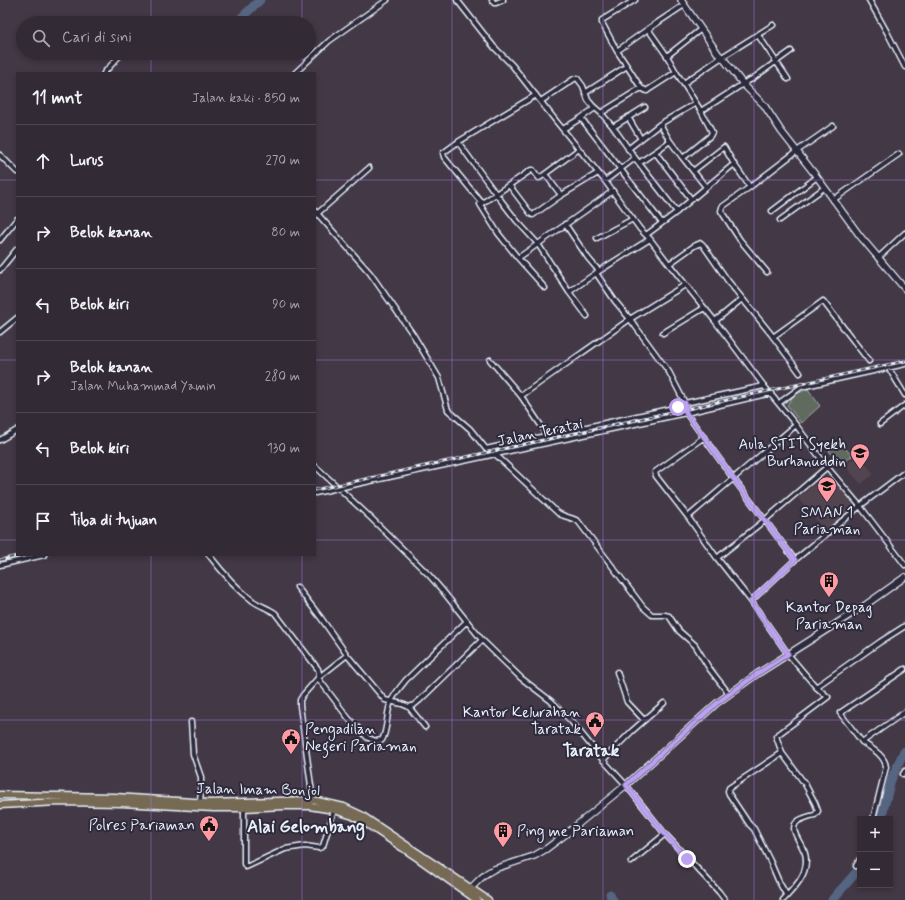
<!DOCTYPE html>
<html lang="id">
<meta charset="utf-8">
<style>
:root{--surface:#322a34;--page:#3d3640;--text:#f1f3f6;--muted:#a8a7ac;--line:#4d464f}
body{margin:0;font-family:Mynerve,sans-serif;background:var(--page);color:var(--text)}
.controls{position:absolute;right:12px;bottom:12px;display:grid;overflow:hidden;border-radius:0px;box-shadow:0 2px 6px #0003}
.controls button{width:36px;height:36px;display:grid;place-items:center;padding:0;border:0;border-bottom:1px solid var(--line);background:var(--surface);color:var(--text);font:20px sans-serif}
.stop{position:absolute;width:12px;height:12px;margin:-9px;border:3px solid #bca0f2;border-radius:50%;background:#fff}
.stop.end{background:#bca0f2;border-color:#fff;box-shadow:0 1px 4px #0008}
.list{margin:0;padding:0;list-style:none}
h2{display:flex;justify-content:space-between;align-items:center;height:52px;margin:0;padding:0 16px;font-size:17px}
h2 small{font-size:13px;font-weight:400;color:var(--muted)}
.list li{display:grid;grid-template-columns:26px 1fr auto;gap:12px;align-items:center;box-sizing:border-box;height:72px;padding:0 16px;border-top:1px solid var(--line)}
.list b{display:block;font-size:15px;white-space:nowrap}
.list p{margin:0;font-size:13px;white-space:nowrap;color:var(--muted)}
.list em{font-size:13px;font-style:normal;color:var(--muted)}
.icon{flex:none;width:22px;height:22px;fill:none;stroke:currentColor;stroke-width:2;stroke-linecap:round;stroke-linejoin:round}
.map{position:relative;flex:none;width:905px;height:900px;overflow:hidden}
.search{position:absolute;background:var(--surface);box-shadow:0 2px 6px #0003;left:16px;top:16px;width:300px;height:44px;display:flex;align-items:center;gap:10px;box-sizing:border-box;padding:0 14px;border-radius:22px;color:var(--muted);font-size:15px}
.panel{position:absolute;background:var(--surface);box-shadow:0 2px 6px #0003;left:16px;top:72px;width:300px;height:484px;border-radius:0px}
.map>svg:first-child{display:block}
.built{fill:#524550}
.park{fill:#616b5f;stroke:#a4aeac}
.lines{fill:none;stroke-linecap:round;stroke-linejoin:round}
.river{stroke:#576581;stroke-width:9}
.street-casing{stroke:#e8f1f8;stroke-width:7}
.secondary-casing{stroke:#e8f1f8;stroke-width:8}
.primary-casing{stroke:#e8f1f8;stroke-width:9}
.street{stroke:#2f2a3d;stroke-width:4}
.secondary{stroke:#2f2a3d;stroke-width:5.5}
.primary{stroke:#766a54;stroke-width:6}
.rail-casing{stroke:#e8f1f8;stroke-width:3}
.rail{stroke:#2f2a3d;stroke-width:1.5;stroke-dasharray:4.5;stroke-linecap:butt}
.route{stroke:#bca0f2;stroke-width:5}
.grid{fill:none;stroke:#a171d3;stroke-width:1;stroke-opacity:0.55}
.labels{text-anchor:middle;stroke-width:4;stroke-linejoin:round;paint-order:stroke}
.street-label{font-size:15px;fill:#e8f1f8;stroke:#2f2a3d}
.poi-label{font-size:15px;fill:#e8f1f8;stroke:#2f2a3d;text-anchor:end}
.quarter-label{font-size:17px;font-weight:bold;fill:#e8f1f8;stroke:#2f2a3d}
</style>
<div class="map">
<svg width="905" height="900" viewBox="0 0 905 900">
<rect width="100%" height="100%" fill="#423846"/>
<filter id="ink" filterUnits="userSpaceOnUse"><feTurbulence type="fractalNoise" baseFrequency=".025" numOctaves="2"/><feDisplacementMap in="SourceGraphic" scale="8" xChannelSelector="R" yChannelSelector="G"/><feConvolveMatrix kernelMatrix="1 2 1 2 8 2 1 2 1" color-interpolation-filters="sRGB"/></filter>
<g filter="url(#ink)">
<path class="built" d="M 858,455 L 874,474 L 861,484 L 845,466 Z
M 828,474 L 855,507 L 825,531 L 798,498 Z"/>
<path class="park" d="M 808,389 L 820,406 L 801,423 L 787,405 L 794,395 Z
M 840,442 L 852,456 L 841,465 L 829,451 Z"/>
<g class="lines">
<path class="river" d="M 236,23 L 260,0
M 881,819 L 891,780 L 903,753 L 905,751
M 610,894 L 611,898 L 613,900
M 832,900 L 860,868"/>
<defs>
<path id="street" d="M 457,0 L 494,47 L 512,65 L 556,121 L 605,181 L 640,229 L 650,239 L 669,264 L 715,321 L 764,386 L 796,425 L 827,467 L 860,506 L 905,565
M 492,0 L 494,3 L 496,3 L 503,0
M 869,0 L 888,34 L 905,67
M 648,29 L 684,5
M 758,35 L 788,79
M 617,51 L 602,23 L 602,20 L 635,0
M 667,56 L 701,29
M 627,66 L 641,88
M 676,72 L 701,111 L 712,132 L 710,136 L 683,158
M 104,73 L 122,53
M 295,73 L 329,41 L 387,0
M 684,83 L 722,57 L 773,25
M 744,83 L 752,79 L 791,51
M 585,93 L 627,66 L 617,51 L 648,29 L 667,56 L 676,72 L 648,90 L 647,91 L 641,88 L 601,113
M 536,95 L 458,142 L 443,153 L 444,157 L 482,203 L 480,204 L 481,206 L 498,233 L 518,258 L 545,288
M 541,101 L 574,79 L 577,78 L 583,86 L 588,100 L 593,106 L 601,113 L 613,127 L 635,158 L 677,212
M 701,111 L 743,84
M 628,117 L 641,139
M 581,118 L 595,108
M 660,124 L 696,103
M 613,127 L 645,107
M 563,129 L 581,118 L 662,223
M 458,142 L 496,194 L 531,170 L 533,170 L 539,178 L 541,177 L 579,149
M 628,149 L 660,124 L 670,141
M 655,152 L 670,141 L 682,157 L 706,187
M 0,155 L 17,172
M 639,163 L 655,152 L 691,199
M 693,171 L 724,147 L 734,164
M 545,174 L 561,195
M 605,181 L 635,158
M 509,185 L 531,214 L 533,215 L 560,196 L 598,173
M 750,187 L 722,207 L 721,211 L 740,240 L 767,272
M 833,200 L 899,154
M 482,203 L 496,194 L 517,221 L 538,244 L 569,292 L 599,271 L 650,239
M 315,211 L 370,273 L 384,293 L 414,336 L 439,378 L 448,410 L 470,429 L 486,449 L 678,407 L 685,403 L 764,386
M 772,211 L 817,177
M 318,213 L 369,168
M 780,220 L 824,188
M 565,224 L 588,258 L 599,271
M 646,235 L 673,215 L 734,164 L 750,187 L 797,151 L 833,126
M 597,238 L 633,219
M 0,240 L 17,219
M 518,258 L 538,244 L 613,191
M 878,258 L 905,233
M 669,264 L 694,246 L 701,243 L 703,245 L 728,281 L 771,334 L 800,373
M 0,270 L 17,249
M 685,285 L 630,319 L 669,372 L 685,403 L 686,413 L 733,478 L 795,560
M 569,292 L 587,316
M 715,321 L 742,299
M 0,332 L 17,318
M 663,333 L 704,308
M 773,337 L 823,301 L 869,361
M 490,360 L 521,396 L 548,436
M 888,367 L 905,395
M 521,396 C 557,370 594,345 630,319 L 615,301 L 596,273
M 779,403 L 801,387 L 905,364
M 880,424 L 905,405
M 704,437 L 655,472 L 656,476 L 688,517 L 717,558 L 751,601 L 788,654 L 816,687 L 828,697 L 776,736 L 782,753 L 805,784 L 815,803 L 818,811 L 815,815 C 810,816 803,818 798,821 C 788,828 800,841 803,849 C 805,852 806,857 806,861 C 806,877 793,889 783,900
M 0,440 L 17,430
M 495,454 L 558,513 C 564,517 571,517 578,521 L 643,607 L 652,615 L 665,615 L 669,616 L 679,631 L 695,645 L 709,668 L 729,694
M 315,466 L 371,518 L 429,575 L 442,590 L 482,640 L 521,678 L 551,701 L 571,721 L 603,760 L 626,785 L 665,834 L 719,892 L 725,900
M 315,493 L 686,413 L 771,393
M 688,517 L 796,425
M 209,555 C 222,572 236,588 253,601 C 260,606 268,608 275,613 L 318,669 L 319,673 L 318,678 L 303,695 L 300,700 L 300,706 L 313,800
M 717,558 L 765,520 L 827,467
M 0,565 L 44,555
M 297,587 L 321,618 L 347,655 L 385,700 L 402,704 L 409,707 L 414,705 L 420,700 L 482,640
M 751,601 L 795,560 L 860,506 L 905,472
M 347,655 L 318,678 L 349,719 L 368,738 L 376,741 L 382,740 C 388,730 386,713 391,702 C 394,694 401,686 406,680 L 467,621
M 905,669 L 840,713 L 862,742 L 905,712
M 617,672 L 627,702 L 644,720
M 816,687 L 880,642 L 905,626
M 409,707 L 425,727
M 191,722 L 193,754 L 201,777 L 201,790 L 200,802
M 862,742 C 871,748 885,755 886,767 L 873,819
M 782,753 L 729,788 L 728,791 L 729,794 L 749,824 L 754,829 L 770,861 L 779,882 L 787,896
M 603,760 L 632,731 L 664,703
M 903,774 L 905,771
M 244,808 L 244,864 L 246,867 L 285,849 L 305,846 L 319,848 L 322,847 L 323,846 L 334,810
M 631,862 L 665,834
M 856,866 L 860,859"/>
<path id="secondary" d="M 681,0 L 719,55 L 722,57 L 743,84 L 764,105 L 781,131 L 817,177 L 860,236 L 905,289
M 468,891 L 480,879 L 487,873 L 494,869 L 534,856 L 546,849 L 566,834 L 626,785 L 717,703 L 757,674 L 864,606 L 905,577"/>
<path id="primary" d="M 0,795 L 115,797 L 209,803 L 313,800 L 344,807 L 361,815 L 488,900
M 0,805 L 59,802 L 121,803 L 213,808 L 244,808 L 284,806 L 309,806 L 334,810 L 353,816 L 367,824 L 418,858 L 477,900"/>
</defs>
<use href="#street" class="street-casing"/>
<use href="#secondary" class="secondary-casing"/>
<use href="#primary" class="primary-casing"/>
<use href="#street" class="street"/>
<use href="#secondary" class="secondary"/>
<use href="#primary" class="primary"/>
<defs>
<path id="rail" d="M 315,490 L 686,409 L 905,361
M 0,560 L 22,555"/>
</defs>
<use href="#rail" class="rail-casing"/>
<use href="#rail" class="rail"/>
</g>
</g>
<g class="lines" filter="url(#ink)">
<path class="route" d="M 678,407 L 685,403 L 686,413 L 704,437 L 733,478 L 795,560 L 751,601 L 788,654 L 757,674 L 717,703 L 626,785 L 665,834 L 687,859"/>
</g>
<path class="grid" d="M 151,0 L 151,23M 302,0 L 302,23M 452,0 L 452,900M 603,0 L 603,900M 754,0 L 754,900M 151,53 L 151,73M 302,53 L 302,73M 0,180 L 17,180M 315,180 L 905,180M 0,360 L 17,360M 315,360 L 905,360M 0,540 L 17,540M 315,540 L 905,540M 151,555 L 151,900M 302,555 L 302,900M 0,720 L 905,720"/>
<defs>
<symbol id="university-pin" viewBox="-11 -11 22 30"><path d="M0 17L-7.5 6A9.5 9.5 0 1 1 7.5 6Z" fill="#ff9aa2" stroke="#2f2a3d"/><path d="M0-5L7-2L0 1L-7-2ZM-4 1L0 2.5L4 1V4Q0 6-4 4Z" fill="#111"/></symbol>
<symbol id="school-pin" viewBox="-11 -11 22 30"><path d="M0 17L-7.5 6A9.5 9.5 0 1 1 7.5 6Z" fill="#ff9aa2" stroke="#2f2a3d"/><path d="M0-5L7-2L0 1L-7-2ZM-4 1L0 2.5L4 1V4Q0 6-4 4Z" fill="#111"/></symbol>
<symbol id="building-pin" viewBox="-11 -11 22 30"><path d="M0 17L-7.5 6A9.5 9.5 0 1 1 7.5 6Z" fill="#ff9aa2" stroke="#2f2a3d"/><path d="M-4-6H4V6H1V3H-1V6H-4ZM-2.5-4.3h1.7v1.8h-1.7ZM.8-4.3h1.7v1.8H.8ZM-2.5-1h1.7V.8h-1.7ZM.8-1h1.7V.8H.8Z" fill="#111"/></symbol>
<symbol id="civic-pin" viewBox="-11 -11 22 30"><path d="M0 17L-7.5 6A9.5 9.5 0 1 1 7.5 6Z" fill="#ff9aa2" stroke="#2f2a3d"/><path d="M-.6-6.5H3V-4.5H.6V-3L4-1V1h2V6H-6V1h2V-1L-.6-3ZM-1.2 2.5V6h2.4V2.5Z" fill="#111"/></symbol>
</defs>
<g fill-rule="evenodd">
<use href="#university-pin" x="849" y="442" width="22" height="30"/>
<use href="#school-pin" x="816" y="475" width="22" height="30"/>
<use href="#building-pin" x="818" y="570" width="22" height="30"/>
<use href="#civic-pin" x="584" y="710" width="22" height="30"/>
<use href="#civic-pin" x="280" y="727" width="22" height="30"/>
<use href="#civic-pin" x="198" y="814" width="22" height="30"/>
<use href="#building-pin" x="492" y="820" width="22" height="30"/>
</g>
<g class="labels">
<g class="street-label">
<text transform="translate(540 432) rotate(-12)" y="5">Jalan Teratai</text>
<text transform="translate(258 789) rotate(1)" y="5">Jalan Imam Bonjol</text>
</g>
<g class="poi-label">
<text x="846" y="449">Aula STIT Syekh<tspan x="846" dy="17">Burhanuddin</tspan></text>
<text x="827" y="517" text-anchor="middle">SMAN 1<tspan x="827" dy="17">Pariaman</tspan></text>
<text x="829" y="612" text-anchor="middle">Kantor Depag<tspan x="829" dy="17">Pariaman</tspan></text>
<text x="581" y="717">Kantor Kelurahan<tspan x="581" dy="17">Taratak</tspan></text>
<text x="305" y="734" text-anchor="start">Pengadilan<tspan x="305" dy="17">Negeri Pariaman</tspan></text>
<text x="195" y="830">Polres Pariaman</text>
<text x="517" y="836" text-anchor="start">Ping me Pariaman</text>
</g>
<g class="quarter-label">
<text x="591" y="756">Taratak</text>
<text x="306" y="832">Alai Gelombang</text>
</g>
</g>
</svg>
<div class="controls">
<button>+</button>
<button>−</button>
</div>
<div class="stop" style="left:678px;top:407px"></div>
<div class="stop end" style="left:687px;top:859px"></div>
<div class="search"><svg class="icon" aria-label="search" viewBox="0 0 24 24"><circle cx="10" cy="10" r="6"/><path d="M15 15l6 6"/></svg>Cari di sini</div>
<section class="panel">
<h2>11 mnt<small>Jalan kaki · 850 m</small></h2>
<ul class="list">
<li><svg class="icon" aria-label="ahead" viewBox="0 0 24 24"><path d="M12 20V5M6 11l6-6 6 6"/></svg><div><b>Lurus</b></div><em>270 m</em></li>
<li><svg class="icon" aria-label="right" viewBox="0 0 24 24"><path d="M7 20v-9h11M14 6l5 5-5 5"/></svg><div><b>Belok kanan</b></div><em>80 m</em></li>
<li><svg class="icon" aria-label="left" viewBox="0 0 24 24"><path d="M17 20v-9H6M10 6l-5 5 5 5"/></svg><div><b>Belok kiri</b></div><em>90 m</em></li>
<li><svg class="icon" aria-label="right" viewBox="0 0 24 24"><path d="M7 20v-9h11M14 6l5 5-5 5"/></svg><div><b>Belok kanan</b><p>Jalan Muhammad Yamin</p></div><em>280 m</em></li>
<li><svg class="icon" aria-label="left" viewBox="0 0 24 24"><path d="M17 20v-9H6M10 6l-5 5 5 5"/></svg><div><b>Belok kiri</b></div><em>130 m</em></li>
<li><svg class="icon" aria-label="arrive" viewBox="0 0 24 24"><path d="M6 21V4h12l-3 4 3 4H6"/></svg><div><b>Tiba di tujuan</b></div></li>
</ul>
</section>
</div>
